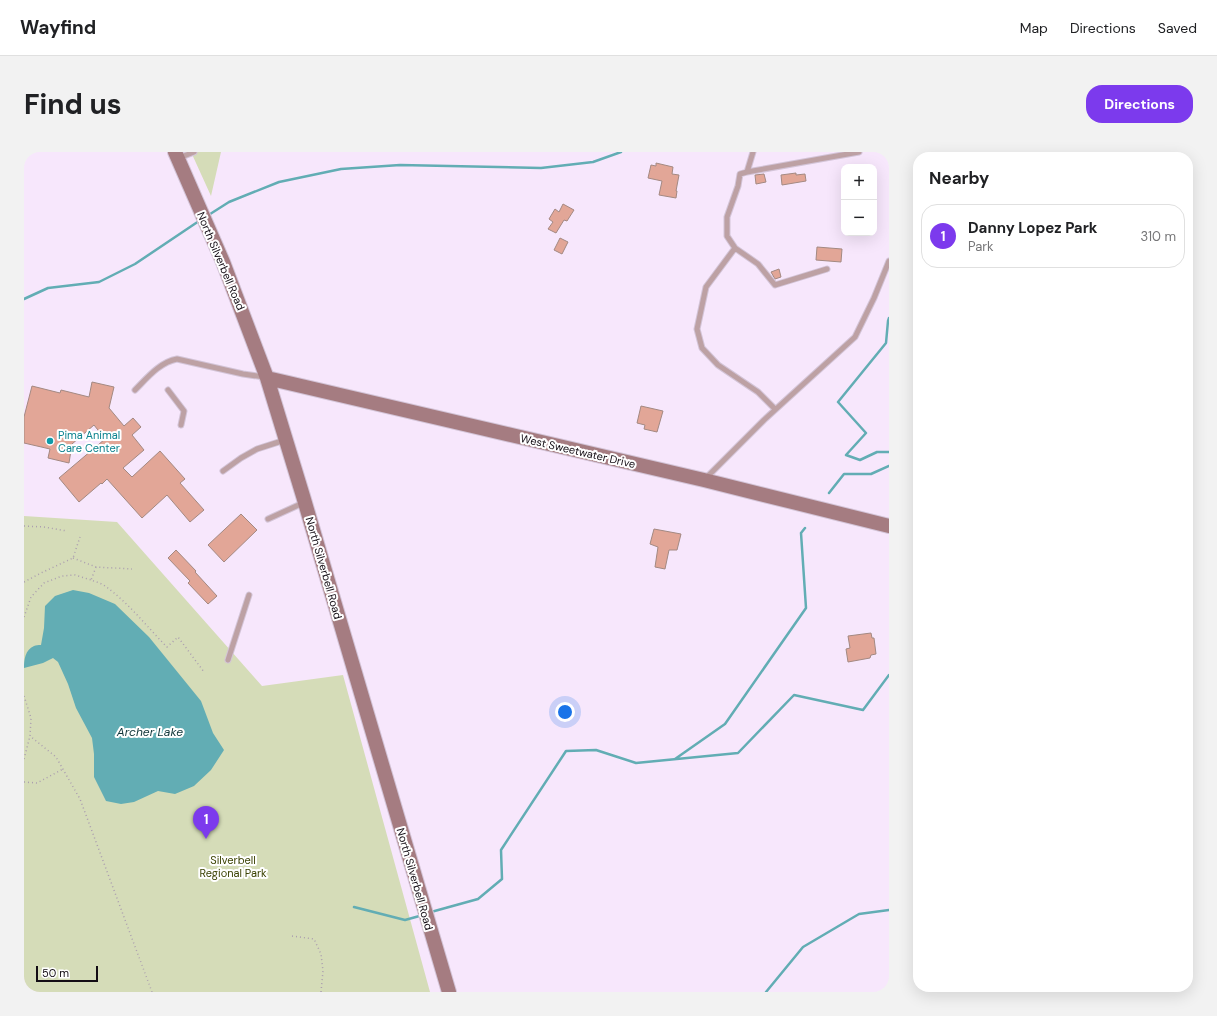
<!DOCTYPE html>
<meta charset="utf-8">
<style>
:root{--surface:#fff;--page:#f2f2f2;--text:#202124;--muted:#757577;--line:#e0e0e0;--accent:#7c3aed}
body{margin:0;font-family:"DM Sans",sans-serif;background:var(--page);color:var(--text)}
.controls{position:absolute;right:12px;top:12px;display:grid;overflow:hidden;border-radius:8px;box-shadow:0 4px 16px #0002}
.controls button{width:36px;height:36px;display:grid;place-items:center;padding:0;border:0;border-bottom:1px solid var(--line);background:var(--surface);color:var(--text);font:20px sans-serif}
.scale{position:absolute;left:12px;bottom:10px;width:62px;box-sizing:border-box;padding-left:4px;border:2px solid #130d14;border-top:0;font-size:11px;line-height:14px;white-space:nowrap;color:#130d14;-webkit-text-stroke:3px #fff;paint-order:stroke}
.you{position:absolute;left:541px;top:560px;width:14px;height:14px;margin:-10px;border:3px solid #fff;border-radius:50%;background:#1a73e8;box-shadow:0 0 0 6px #1a73e833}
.badge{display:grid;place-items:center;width:26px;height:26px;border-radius:50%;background:var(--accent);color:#fff;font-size:13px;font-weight:700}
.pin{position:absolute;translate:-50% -33px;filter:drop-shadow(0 1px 2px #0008)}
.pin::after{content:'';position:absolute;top:21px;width:14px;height:12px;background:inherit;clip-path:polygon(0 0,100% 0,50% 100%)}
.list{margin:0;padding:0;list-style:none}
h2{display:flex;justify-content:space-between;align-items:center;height:52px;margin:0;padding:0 16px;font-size:17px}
h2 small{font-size:13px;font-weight:400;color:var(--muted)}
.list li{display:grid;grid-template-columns:26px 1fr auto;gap:12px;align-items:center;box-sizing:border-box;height:64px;margin:0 8px 8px;padding:0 8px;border:1px solid var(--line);border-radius:16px}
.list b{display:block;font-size:15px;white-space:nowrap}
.list p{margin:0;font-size:13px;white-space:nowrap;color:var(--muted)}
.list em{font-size:13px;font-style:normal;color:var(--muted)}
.map{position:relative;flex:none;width:865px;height:840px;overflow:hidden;border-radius:16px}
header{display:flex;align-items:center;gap:24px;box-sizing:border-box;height:56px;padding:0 20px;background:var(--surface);border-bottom:1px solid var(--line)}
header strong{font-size:19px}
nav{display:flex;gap:22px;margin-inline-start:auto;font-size:14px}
.intro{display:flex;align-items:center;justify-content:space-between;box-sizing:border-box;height:96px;padding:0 24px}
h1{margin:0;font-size:28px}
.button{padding:10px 18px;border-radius:16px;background:var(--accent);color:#fff;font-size:14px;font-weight:700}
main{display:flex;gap:24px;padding:0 24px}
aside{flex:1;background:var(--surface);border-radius:16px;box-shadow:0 4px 16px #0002}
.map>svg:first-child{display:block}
.green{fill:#d5dcb8}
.water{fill:#62adb4}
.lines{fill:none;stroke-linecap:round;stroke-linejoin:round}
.stream{stroke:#62adb4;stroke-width:2.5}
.building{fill:#e2a697;stroke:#a38982}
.lane-casing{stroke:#d3c4d7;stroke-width:7}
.secondary-casing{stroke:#d3c4d7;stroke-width:16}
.path{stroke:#ab9eaf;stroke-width:1.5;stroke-dasharray:1 3;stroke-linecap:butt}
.lane{stroke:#bda1a4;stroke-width:5}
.secondary{stroke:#a57c81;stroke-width:14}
.culture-dot{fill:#0f9aa8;stroke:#fff;stroke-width:1.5}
.labels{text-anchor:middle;stroke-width:4;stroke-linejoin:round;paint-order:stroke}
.street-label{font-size:11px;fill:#130d14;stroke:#fff}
.culture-label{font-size:11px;fill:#0d838f;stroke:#fff;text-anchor:start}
.park-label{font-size:11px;fill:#3a4100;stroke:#fff}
.water-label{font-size:12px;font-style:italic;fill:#103539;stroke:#fff}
</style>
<header>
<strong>Wayfind</strong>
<nav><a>Map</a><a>Directions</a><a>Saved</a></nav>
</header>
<div class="intro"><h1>Find us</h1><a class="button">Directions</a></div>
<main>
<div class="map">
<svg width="865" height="840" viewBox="0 0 865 840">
<rect width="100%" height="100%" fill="#f7e7fc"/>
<path class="green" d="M 167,0 L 197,0 L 187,44 Z
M 0,364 L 93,370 L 238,534 L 319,523 L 406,840 L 0,840 Z"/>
<path class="water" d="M 49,438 L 65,441 L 91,452 L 125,485 L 177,549 L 189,581 L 200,598 L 187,618 L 170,634 L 151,642 L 134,639 L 110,650 L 97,652 L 82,649 L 70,625 L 70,602 L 68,586 L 52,556 L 44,532 L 34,510 L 29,506 L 19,511 L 0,516 C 0,508 1,498 10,494 C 12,493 14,493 17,493 L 20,476 L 21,454 L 31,444 Z"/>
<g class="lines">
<path class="stream" d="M 183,64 L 205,50 L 255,30 L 317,17 L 376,13 L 517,16 L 569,10 L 597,0
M 0,147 L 24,136 L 75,130 L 111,112 L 175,69
M 865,166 L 864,169 L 862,191 L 814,250 L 842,281 L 822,303 L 836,308 L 853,300 L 865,300
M 805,341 L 820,322 L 847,322 L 865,314
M 651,607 L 701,572 L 782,456 L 777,381 L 781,376
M 330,755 L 381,768 L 399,763
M 407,760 L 454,747 L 478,727 L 477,698 L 542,599 L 572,598 L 612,611 L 714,601 L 770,543 L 839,558 L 865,523
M 742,840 L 779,795 L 835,762 L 865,758"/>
</g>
<path class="building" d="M 632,11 L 649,15 L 648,22 L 655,23 L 652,39 L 653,39 L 652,46 L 635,43 L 638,29 L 624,26 L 627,13 L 632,14 Z
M 772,21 L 772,23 L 781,22 L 782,29 L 758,33 L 757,23 Z
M 740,22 L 742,30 L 732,32 L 731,23 Z
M 539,52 L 550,58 L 543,69 L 540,68 L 532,81 L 524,77 L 529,70 L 525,67 L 531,57 L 535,60 Z
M 536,86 L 544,90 L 538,102 L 530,98 Z
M 793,95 L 818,97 L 817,110 L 792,108 Z
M 755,117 L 757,125 L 751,127 L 747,120 Z
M 68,230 L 90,235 L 85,256 L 100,274 L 109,266 L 117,275 L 108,283 L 120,298 L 99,316 L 108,325 L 136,299 L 161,327 L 156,331 L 180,358 L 166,370 L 143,343 L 118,366 L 83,327 L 78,332 L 77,331 L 55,350 L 35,326 L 81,287 L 70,273 L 48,292 L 45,311 L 24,306 L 26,297 L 0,291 L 0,265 L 8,234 L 36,241 L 37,238 L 65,245 Z
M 617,254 L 639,259 L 633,280 L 620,277 L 621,273 L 613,271 Z
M 217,362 L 233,378 L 200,410 L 184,393 Z
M 630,377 L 657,382 L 653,398 L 645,398 L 641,417 L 631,415 L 634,395 L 626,392 Z
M 152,398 L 172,419 L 171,420 L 193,444 L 184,452 L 164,431 L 166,429 L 144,406 Z
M 847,481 L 848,486 L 850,486 L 852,502 L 847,503 L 846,506 L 824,510 L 822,497 L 826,496 L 824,484 Z"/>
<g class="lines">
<defs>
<path id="lane" d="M 729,0 L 723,20 L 716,22 L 714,34 L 703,65 L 703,84 L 711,96 L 682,135 L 673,177 L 678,196 L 694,213 L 734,240 L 751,257
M 155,6 L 170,0
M 723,20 L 835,0
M 711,96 L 734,112 L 751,133 L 803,117
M 111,238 C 123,226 136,210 153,207 L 219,222 L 240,225
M 144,238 L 160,259 L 157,273
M 199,319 L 217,306 L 233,297 L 261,288
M 682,326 L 740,268 L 831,185 L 850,146 L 865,109
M 244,367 L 279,351
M 204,508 L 225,443"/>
<path id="secondary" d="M 151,0 L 199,110 L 243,226 L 279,344 L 425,840
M 243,226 L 680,328 L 865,374"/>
</defs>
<use href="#lane" class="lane-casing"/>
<use href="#secondary" class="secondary-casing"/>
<path class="path" d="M 0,374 L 20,375 L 43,379
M 49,406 L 72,415 L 108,417
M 72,415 L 67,428 C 72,430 77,431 81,434 C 105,451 123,475 143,495 L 154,485 L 180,520
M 0,430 L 17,421 L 49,406 L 56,385
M 0,465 L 7,445 L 20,431 L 38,424 L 51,423 L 67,428
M 0,544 L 7,566 L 6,584 L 32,605 L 56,647 L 128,840
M 0,607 L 6,584
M 0,630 L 13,631 L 39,617
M 268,784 L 290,787 L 297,802 L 299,819 L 297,840"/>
<use href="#lane" class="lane"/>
<use href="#secondary" class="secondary"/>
</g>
<circle class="culture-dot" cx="26" cy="289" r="4"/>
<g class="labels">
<g class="street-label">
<text transform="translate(197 109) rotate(67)" y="4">North Silverbell Road</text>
<text transform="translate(554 299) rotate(13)" y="4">West Sweetwater Drive</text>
<text transform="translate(300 416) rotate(74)" y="4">North Silverbell Road</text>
<text transform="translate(391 727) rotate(74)" y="4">North Silverbell Road</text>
</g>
<g class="culture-label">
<text x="34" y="287">Pima Animal<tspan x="34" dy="13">Care Center</tspan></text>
</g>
<g class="park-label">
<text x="209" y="712">Silverbell<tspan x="209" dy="13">Regional Park</tspan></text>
</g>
<g class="water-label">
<text x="126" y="584">Archer Lake</text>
</g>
</g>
</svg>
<div class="controls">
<button>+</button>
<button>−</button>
</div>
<div class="scale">50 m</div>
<div class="you"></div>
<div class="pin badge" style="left:182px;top:687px">1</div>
</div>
<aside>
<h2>Nearby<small></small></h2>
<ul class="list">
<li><span class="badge">1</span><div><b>Danny Lopez Park</b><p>Park</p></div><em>310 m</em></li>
</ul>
</aside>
</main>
